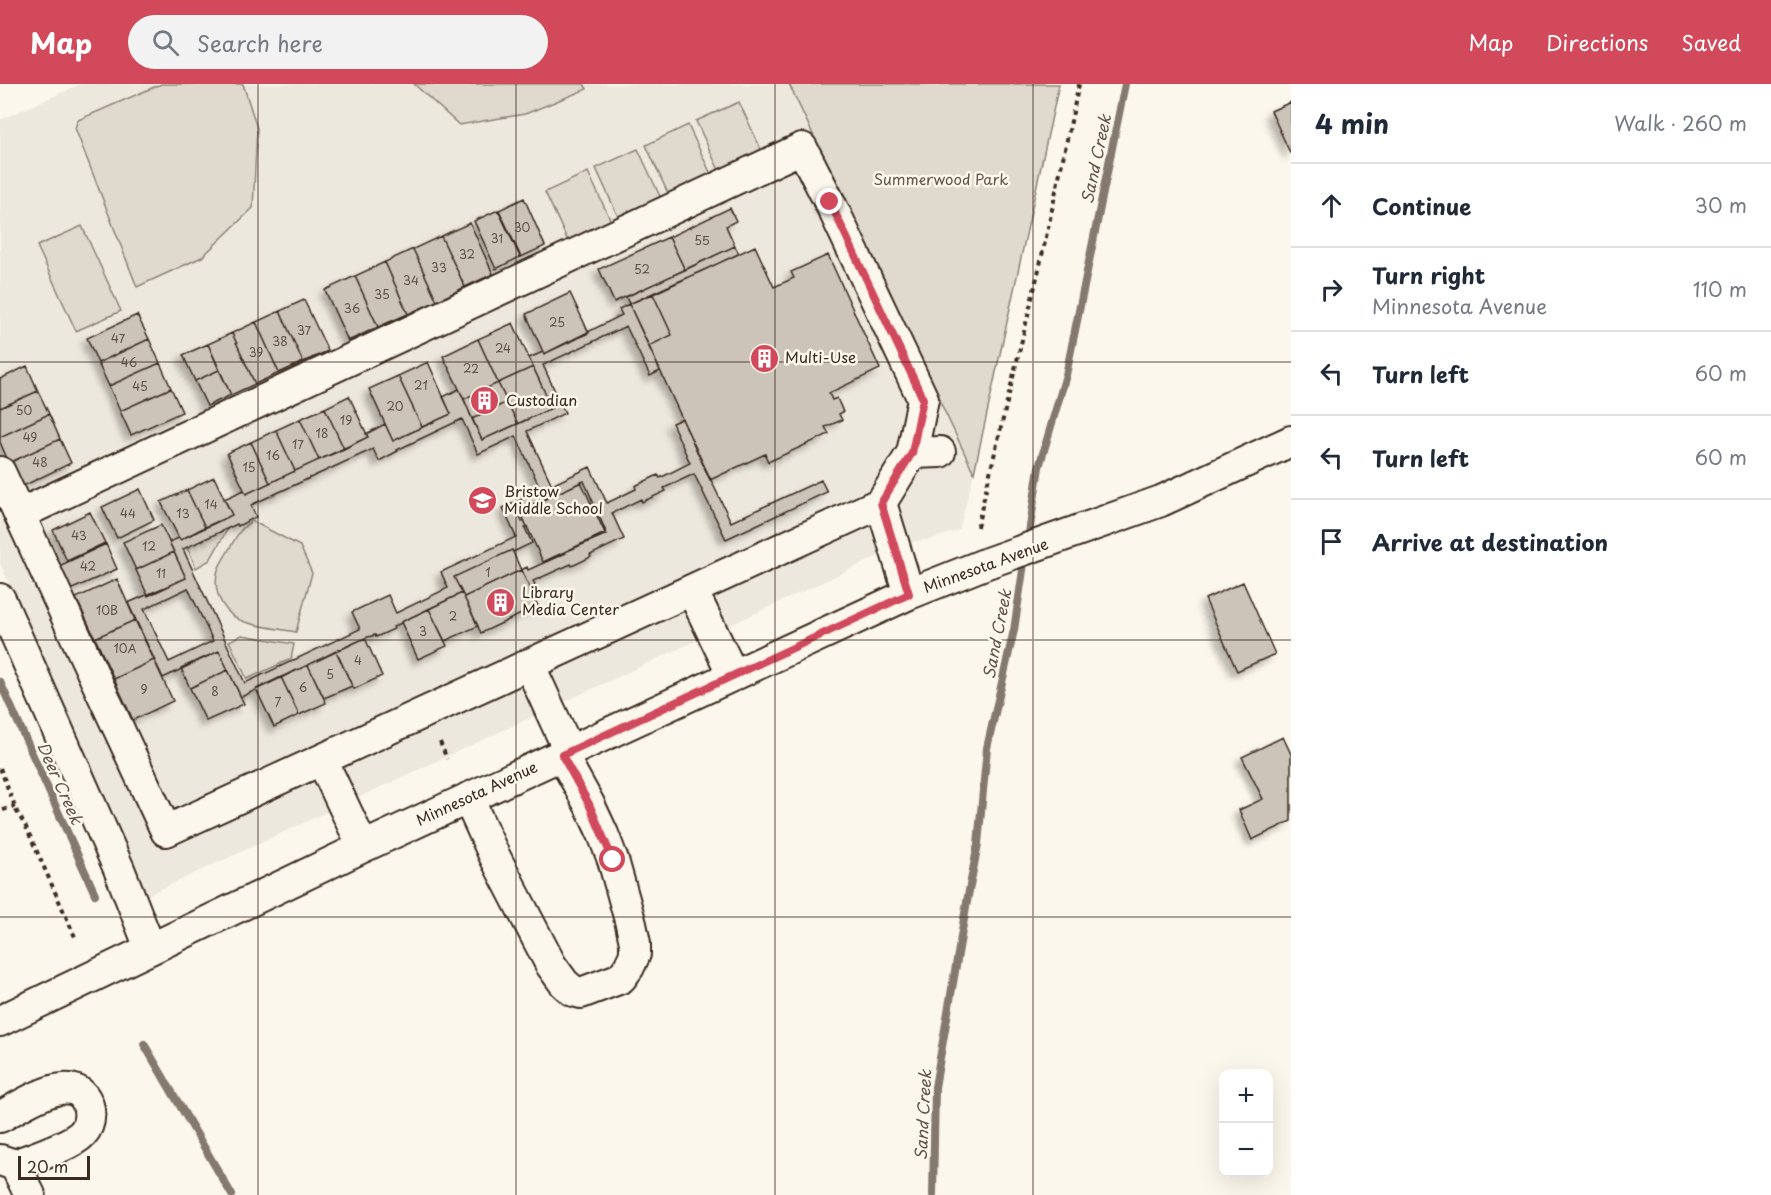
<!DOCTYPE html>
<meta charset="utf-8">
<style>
:root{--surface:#fff;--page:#f2f2f3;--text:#1f2937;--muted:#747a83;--line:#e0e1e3;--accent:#d1495b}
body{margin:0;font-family:"Playpen Sans",sans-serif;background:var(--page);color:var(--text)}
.controls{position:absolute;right:18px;bottom:18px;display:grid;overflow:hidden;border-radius:12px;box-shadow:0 6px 24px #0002}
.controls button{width:54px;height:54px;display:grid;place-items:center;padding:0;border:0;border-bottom:2px solid var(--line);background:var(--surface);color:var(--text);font:30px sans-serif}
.scale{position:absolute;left:18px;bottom:15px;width:72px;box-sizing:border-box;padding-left:6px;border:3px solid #3b2a1e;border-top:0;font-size:16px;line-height:21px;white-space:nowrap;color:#3b2a1e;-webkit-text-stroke:4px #fbf7ec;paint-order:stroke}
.stop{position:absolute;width:18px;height:18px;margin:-14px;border:4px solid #d1495b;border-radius:50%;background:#fff}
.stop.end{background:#d1495b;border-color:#fff;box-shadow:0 2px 6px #0008}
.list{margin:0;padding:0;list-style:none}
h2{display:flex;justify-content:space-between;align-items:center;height:78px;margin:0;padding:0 24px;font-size:26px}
h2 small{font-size:20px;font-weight:400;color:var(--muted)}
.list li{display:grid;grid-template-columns:39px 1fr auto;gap:18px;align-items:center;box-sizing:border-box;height:84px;padding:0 24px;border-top:2px solid var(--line)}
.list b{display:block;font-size:22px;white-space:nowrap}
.list p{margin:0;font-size:20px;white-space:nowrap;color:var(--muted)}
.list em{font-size:20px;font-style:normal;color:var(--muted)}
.icon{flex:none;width:33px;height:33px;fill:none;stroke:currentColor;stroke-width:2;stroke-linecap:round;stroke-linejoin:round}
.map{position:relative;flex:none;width:1291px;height:1111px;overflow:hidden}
header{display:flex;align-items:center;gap:36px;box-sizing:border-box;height:84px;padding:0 30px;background:var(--accent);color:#fff}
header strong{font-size:28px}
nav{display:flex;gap:33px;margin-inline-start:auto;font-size:21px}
.search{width:420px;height:54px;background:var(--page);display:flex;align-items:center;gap:15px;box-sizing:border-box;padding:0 21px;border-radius:33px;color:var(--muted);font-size:22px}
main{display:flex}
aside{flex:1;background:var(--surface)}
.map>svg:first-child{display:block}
.built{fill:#ede8dd}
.green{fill:#dfd9ce;stroke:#8d8276;stroke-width:1.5}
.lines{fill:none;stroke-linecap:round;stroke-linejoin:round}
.stream{stroke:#85796d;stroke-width:8}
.building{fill:#ccc4b9;stroke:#3b2a1e;stroke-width:1.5;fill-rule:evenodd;filter:url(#shadow)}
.minor-casing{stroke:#3b2a1e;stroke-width:34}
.path{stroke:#3b2a1e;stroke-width:4;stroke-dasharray:4.5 4.5;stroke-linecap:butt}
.minor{stroke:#fbf7ec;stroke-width:30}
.route{stroke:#d1495b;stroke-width:8}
.grid{fill:none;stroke:#3b2a1e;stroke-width:1.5;stroke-opacity:0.55}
.labels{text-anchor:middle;stroke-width:5;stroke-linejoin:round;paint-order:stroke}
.number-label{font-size:12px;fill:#5f5045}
.park-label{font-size:15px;fill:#64564a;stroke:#fbf7ec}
.poi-label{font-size:15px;fill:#3b2a1e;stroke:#fbf7ec;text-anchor:start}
.street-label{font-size:15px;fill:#3b2a1e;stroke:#fbf7ec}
.water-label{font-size:16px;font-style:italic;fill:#605246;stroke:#fbf7ec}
</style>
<header>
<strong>Map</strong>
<div class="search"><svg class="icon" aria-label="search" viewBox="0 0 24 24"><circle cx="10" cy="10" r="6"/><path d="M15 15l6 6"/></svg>Search here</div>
<nav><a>Map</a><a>Directions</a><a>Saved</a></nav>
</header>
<main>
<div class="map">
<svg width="1291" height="1111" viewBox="0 0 1291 1111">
<defs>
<filter id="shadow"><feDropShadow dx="-5.5" dy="5.5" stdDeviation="3" flood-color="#0004"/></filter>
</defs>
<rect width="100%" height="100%" fill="#fbf7ec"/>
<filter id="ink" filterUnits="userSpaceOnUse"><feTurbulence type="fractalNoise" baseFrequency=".0167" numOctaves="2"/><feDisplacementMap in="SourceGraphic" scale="12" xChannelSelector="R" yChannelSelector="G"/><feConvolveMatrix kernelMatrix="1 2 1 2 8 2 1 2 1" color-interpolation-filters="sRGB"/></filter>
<g filter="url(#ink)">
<path class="built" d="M 81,0 L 789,0 L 974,389 L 959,446 L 932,455 L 912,458 L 879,472 L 148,811 L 0,479 L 0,36 Z"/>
<path class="green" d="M 161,0 L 243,0 L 257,44 L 253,124 L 202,173 L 137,203 L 75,44 L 78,36 Z
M 414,0 L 584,0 L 587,5 L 525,30 L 459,41 Z
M 789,0 L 1059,0 L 974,389 Z
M 739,18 L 774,93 L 731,112 L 696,37 Z
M 688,41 L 723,116 L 680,136 L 646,61 Z
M 638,65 L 673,140 L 630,159 L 596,84 Z
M 588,88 L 623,163 L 580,183 L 545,108 Z
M 82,142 L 121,227 L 76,247 L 37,162 Z
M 252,437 L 300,462 L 312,489 L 296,548 C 279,545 261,543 245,538 C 225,532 213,511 217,490 C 218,483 223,476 227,469 C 234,457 239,444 252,437 Z
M 228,444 L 210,476 L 196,484 L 187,463 Z
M 242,551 L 294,560 L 291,575 L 247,595 L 229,557 Z"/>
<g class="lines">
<path class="stream" d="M 1028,456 L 1039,383 L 1066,291 L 1125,0
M 0,598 L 95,810
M 144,960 L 232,1111
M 933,1111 L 935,1003 L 968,812 L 978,760 L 987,664 L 1014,546 L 1025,473"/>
</g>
<path class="building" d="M 1291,18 L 1291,68 L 1290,69 L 1271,27 Z
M 524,114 L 545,162 L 521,173 L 499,126 Z
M 730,124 L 736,137 L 726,142 L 735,162 L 685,186 L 669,153 Z
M 498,126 L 520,173 L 496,185 L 474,137 Z
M 470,139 L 493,190 L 465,203 L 441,152 Z
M 441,152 L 465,203 L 437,217 L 413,165 Z
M 669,153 L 685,186 L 614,218 L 599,185 Z
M 735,162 L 739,170 L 629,220 L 626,213 Z
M 755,162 L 774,203 L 794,194 L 791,188 L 828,171 L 880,285 L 829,309 L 832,316 L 837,314 L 843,328 L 839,330 L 842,336 L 825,343 L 829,350 L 768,378 L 765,370 L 710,396 L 649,262 L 672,251 L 653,210 Z
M 413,165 L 437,217 L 408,230 L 385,178 Z
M 385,178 L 408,230 L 378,243 L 355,192 Z
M 355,192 L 378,243 L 348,257 L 325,206 Z
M 570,209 L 589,249 L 544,270 L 526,230 Z
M 653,210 L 672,251 L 649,262 L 629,220 Z
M 304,216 L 328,267 L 303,278 L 280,227 Z
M 629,220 L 660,287 L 650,292 L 626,242 L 543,281 L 565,329 L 527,347 L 552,401 L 590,383 L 607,419 L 636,405 L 635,402 L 658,391 L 660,394 L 690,379 L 672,339 L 682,335 L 731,438 L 821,396 L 827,408 L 726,455 L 694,390 L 664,404 L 666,407 L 642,418 L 641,415 L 612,429 L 624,455 L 590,471 L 591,473 L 572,482 L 571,480 L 533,497 L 536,502 L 530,504 L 521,486 L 527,483 L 528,486 L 566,469 L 565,468 L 607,450 L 584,397 L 518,427 L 522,438 L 524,436 L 527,443 L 525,444 L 532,459 L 513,468 L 512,466 L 454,493 L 462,509 L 401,538 L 401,539 L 393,543 L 394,545 L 376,553 L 375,551 L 365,554 L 241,613 L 219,567 L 163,594 L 128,519 L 186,494 L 169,458 L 179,454 L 180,456 L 232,431 L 224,415 L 244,406 L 246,410 L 368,353 L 366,350 L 385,340 L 393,357 L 451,330 L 443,313 L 459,305 L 482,356 L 552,324 L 529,274 L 543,268 L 544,270 L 622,231 L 619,225 ZM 462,335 L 478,370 L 516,352 L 541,406 L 503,424 L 516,453 L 441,488 L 448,504 L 396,529 L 388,511 L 352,528 L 360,545 L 245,599 L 183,465 L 237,440 L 238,442 L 256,433 L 251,421 L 373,365 L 379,377 L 398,367 L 397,366 ZM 188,504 L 213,557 L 169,578 L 144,525 Z
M 280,227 L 303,278 L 279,289 L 256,238 Z
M 137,231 L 149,255 L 98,279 L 87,254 Z
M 256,238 L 279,289 L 255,300 L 232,249 Z
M 513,239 L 533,283 L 498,299 L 478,255 Z
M 232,249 L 255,300 L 231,311 L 208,260 Z
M 149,255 L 160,279 L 109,302 L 98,279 Z
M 478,255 L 498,299 L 464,315 L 443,272 Z
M 208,260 L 219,286 L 195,297 L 183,271 Z
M 428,278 L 451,330 L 422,343 L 398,292 Z
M 160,279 L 171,304 L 120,327 L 109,302 Z
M 27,282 L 38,307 L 0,324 L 0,295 Z
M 533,283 L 552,324 L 518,340 L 498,299 Z
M 219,286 L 231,311 L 207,322 L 195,297 Z
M 398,292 L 422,343 L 393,357 L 369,305 Z
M 498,299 L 507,318 L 472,335 L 464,315 Z
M 171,304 L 182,328 L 131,351 L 120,327 Z
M 38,307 L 49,330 L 0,353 L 0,324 Z
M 349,312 L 368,353 L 344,365 L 325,324 Z
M 507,318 L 518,340 L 482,356 L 472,335 Z
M 325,324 L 344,365 L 319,376 L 300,335 Z
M 49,330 L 60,355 L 9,379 L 0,358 L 0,353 Z
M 300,335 L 319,376 L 295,387 L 276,346 Z
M 276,346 L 295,387 L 270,399 L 251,358 Z
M 60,355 L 71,379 L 21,403 L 9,379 Z
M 251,358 L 270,399 L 246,410 L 227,369 Z
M 214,393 L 232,431 L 205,443 L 187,406 Z
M 581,398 L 605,449 L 543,478 L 520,427 Z
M 140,405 L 154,436 L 117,454 L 102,423 Z
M 187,406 L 205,443 L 180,456 L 161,418 Z
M 90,428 L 105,459 L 67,477 L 53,446 Z
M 161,441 L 174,468 L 136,486 L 123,458 Z
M 106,460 L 117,485 L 70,506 L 59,482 Z
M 512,466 L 521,486 L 464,513 L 454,493 Z
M 174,468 L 186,494 L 148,512 L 136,486 Z
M 521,486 L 538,522 L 481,549 L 464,513 Z
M 117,495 L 135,536 L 95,554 L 76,514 Z
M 1243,498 L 1275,570 L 1237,587 L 1205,515 Z
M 462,509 L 478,542 L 445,557 L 429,525 Z
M 429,525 L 447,562 L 418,575 L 401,538 Z
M 135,536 L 154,576 L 114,595 L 95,554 Z
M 365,554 L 382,592 L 354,605 L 336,567 Z
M 219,567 L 228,586 L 190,604 L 181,584 Z
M 336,567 L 352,602 L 324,614 L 308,581 Z
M 154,576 L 173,617 L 133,636 L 114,595 Z
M 308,581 L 326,619 L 299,631 L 281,593 Z
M 228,586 L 244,620 L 206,637 L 190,604 Z
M 281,593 L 299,631 L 274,643 L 256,605 Z
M 1283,653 L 1291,670 L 1291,737 L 1252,756 L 1239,726 L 1263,715 L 1242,673 Z"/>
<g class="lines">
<defs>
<path id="minor" d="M 912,369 L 940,368
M 0,388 C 55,508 110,627 166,747 L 881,419 L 912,369 L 923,315 L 835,129 L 802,64 L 20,430
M 881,419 L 909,510
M 692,506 L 733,591
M 0,515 L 119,785 L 150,864
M 529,580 L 569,667
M 322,676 L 363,763
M 468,714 L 494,771 L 551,881 L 564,899 L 573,907 L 581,909 L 621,894 L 629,883 L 635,870 L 635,859 L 631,840 L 613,776 L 603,750 L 589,720 L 562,671
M 0,937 L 363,763 L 909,510 L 987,479 L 1161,417 L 1291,357
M 0,1033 C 21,1022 79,980 89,1025 C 90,1033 89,1043 82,1050 C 70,1062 32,1074 15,1081 L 0,1076
M 15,1081 L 30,1111"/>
</defs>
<use href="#minor" class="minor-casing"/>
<path class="path" d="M 977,443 L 1040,181 L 1079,0
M 440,658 L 447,675
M 0,684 L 17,728 L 26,743 L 76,855
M 3,726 L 15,722"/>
<use href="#minor" class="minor"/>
</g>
</g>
<g class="lines" filter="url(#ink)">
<path class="route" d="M 613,776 L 589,720 L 562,671 L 909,510 L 881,419 L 912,369 L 923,315 L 830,118"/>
</g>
<path class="grid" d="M 258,0 L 258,1111M 516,0 L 516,1111M 775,0 L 775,1111M 1033,0 L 1033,1111M 0,278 L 1291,278M 0,556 L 1291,556M 0,833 L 1291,833"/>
<defs>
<symbol id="building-disc" viewBox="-11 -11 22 22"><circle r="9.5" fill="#d1495b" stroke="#fbf7ec"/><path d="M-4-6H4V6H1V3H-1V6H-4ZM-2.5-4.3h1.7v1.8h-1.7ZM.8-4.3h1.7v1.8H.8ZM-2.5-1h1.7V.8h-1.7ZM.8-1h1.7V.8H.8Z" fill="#fff"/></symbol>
<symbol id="school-disc" viewBox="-11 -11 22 22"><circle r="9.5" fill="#d1495b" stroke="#fbf7ec"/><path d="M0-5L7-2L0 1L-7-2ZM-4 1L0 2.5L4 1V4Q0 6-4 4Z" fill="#fff"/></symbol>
</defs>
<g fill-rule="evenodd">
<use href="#building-disc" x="748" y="258" width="33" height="33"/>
<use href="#building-disc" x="468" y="300" width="33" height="33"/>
<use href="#school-disc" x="466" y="400" width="33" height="33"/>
<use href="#building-disc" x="484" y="502" width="33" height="33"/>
</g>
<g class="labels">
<g class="number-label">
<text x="522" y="148">30</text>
<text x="497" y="159">31</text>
<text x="702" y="161">55</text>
<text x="467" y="175">32</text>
<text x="439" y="188">33</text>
<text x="642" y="190">52</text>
<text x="411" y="201">34</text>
<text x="382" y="215">35</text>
<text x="352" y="229">36</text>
<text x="557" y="243">25</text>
<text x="304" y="251">37</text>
<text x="118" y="259">47</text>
<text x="280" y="262">38</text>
<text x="503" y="269">24</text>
<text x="256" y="273">39</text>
<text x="129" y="283">46</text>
<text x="471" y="289">22</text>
<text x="421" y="306">21</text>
<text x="140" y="307">45</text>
<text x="395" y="327">20</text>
<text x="24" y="331">50</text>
<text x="346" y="341">19</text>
<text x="322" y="354">18</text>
<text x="30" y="358">49</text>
<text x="298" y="365">17</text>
<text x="273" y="376">16</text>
<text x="40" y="383">48</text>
<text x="249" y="388">15</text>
<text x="211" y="425">14</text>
<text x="128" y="434">44</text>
<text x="183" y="434">13</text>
<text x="79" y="456">43</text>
<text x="149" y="467">12</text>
<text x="88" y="487">42</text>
<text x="488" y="493">1</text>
<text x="161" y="494">11</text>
<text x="107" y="531">10B</text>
<text x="453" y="537">2</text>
<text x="423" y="552">3</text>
<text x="125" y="569">10A</text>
<text x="358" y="581">4</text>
<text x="330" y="595">5</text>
<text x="303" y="608">6</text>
<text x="144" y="610">9</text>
<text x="215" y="612">8</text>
<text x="278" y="623">7</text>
</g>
<g class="park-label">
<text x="941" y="101">Summerwood Park</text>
</g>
<g class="poi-label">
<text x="785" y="279">Multi-Use</text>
<text x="506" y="322">Custodian</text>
<text x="504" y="413">Bristow<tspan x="504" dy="17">Middle School</tspan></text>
<text x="522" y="514">Library<tspan x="522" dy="17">Media Center</tspan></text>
</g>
<g class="street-label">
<text transform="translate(986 482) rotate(-20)" y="5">Minnesota Avenue</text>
<text transform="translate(477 710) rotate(-25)" y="5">Minnesota Avenue</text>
</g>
<g class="water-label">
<text transform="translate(1096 75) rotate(-78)" y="6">Sand Creek</text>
<text transform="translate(997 550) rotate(-79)" y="6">Sand Creek</text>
<text transform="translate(60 699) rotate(66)" y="6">Deer Creek</text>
<text transform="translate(923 1031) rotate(-87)" y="6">Sand Creek</text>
</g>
</g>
</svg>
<div class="controls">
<button>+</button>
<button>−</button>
</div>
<div class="scale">20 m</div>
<div class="stop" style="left:613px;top:776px"></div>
<div class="stop end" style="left:830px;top:118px"></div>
</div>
<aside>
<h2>4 min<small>Walk · 260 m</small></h2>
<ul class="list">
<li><svg class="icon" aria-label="ahead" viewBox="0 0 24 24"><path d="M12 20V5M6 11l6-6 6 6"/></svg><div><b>Continue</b></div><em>30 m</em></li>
<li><svg class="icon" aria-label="right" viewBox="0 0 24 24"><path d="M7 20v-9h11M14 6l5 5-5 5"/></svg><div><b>Turn right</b><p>Minnesota Avenue</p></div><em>110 m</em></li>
<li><svg class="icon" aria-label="left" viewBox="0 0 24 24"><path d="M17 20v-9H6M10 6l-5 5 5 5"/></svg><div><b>Turn left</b></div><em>60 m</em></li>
<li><svg class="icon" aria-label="left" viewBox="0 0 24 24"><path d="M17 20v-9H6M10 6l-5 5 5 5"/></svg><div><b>Turn left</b></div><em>60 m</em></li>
<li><svg class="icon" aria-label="arrive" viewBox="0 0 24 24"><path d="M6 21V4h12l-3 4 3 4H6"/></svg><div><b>Arrive at destination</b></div></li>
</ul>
</aside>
</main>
